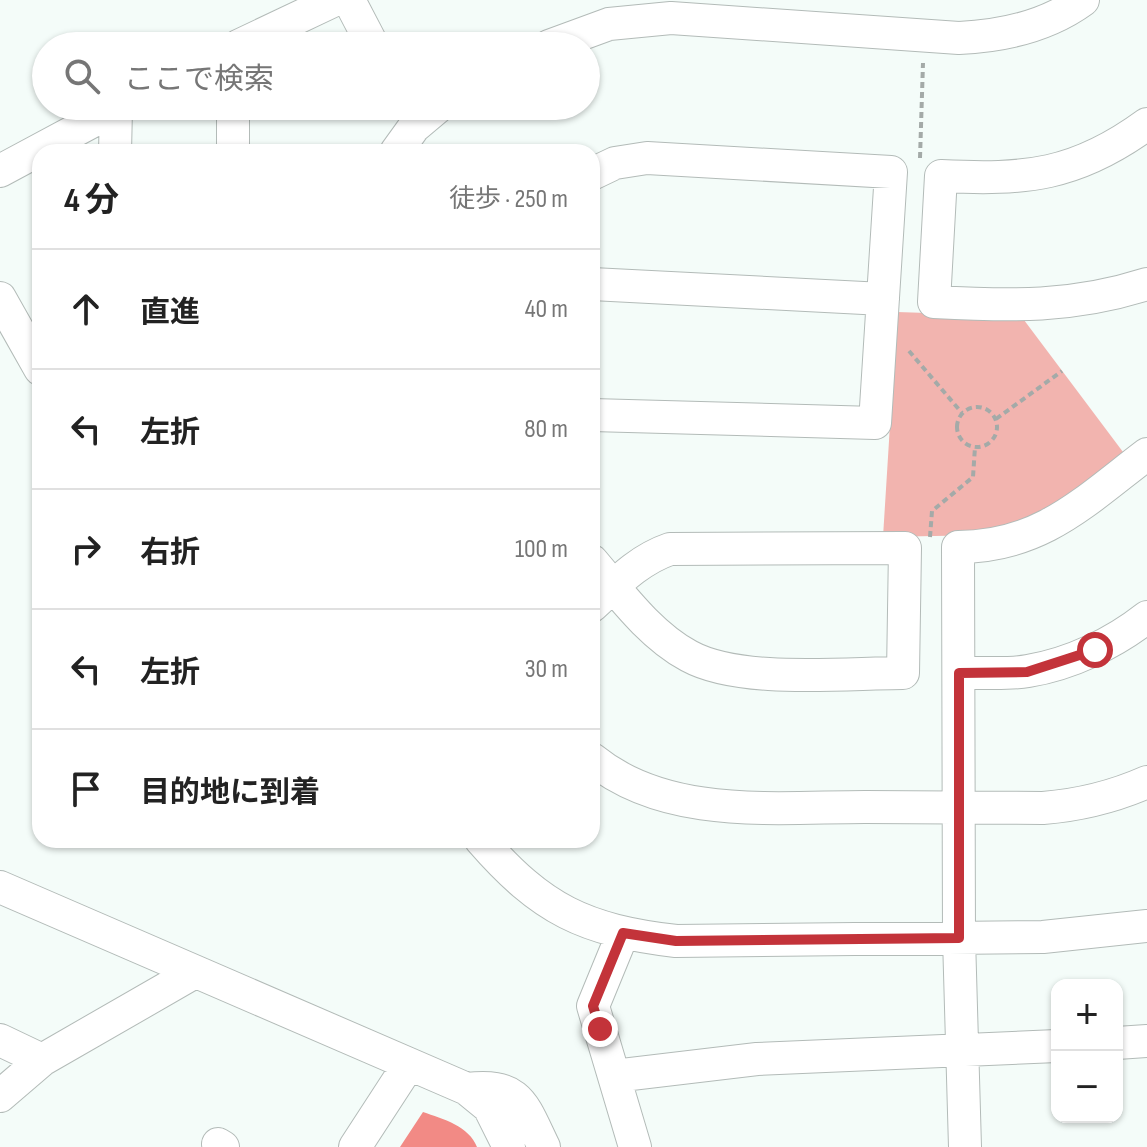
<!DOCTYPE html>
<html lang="ja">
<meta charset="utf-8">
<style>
:root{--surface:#fff;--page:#f6f6f6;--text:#222;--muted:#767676;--line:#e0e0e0}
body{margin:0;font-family:"Sofia Sans Condensed","Noto Sans JP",sans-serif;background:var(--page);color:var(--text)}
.controls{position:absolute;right:24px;bottom:24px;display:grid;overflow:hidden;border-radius:16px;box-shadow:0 2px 6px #0004}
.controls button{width:72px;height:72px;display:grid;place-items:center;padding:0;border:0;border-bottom:2px solid var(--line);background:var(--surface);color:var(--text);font:40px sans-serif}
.stop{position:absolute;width:24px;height:24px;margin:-18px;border:6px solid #c3333a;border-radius:50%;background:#fff}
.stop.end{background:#c3333a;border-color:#fff;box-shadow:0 2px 8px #0008}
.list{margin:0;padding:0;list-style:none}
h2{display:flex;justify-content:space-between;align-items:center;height:104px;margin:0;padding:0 32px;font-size:34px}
h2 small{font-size:26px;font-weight:400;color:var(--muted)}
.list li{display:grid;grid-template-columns:52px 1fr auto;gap:24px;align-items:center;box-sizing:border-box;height:120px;padding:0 32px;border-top:2px solid var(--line)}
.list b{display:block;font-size:30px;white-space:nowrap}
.list em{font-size:26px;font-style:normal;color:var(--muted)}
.icon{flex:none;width:44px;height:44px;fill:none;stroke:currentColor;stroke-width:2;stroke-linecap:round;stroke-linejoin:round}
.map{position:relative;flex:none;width:1147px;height:1147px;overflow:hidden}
.search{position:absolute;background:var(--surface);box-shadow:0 2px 6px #0004;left:32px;top:32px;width:568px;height:88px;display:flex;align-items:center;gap:20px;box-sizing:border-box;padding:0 28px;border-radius:44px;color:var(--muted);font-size:30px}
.panel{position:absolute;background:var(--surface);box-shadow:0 2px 6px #0004;left:32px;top:144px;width:568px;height:704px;border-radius:24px}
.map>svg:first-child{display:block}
.green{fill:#f2b4af}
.water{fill:#f28a85}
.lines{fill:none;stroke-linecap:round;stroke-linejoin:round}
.minor-casing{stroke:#b3bbb8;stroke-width:34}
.path{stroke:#a4aaa8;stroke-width:4;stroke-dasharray:6 4;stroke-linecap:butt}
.minor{stroke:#fff;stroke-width:32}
.route{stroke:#c3333a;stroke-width:10}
</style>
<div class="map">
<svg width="1147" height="1147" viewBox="0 0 1147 1147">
<rect width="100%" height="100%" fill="#f4fcf9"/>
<path class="green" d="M 897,312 L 1021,316 L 1126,456 L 1050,514 L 986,535 L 883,537 Z"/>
<path class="water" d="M 423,1112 C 443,1119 469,1126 477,1147 L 400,1147 Z"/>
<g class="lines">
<defs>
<path id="minor" d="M 349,0 L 373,46
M 238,46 L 335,0
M 549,46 L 609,24 L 671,18 L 959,38 C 1003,36 1046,27 1083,0
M 1147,124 C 1076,176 1026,180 941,176 L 934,302 C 1011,306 1072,308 1147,284
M 115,152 L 116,109
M 233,152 L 233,106
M 396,152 L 414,127 L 439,106
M 0,171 L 121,106
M 592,174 L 615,163 L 647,158 L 891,172 L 875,423 L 592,415
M 592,284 L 883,299
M 0,298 L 40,369
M 592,561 C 621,595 650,635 689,656 C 740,684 844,673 903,673 L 905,548 L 670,549 C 638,560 617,583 592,606
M 959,673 C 981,672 1006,675 1028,671 C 1071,664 1114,643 1147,617
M 592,759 C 667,820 775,807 865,807 C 924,807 984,808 1043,808 C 1080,805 1113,797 1147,782
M 481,840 C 542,910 584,930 676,941 L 1043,937 L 1147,926
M 0,887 L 467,1089 L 489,1107 L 509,1147
M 623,933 L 593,1006 L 635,1147
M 0,1040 L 42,1060
M 1117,1043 L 1147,1041
M 614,1076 L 757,1059 L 1057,1046
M 467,1089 C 520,1083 523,1104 544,1147
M 0,1096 L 42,1060 L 195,972
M 218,1144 L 223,1147
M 355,1147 L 409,1064
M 965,1147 L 959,938 L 958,547 C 1041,547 1085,501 1147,454"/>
</defs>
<use href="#minor" class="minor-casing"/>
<path class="path" d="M 920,158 L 923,63
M 909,351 L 962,413
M957 427a20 20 0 1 1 40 0a20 20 0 1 1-40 0Z
M 996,419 L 1062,371
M 930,537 L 932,511 L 973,477 L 975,447"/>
<use href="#minor" class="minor"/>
</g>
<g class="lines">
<path class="route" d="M 600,1029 L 593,1006 L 623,933 L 676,941 L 959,938 L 959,673 L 1027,672 L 1095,650"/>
</g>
</svg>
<div class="controls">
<button>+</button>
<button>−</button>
</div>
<div class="stop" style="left:1095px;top:650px"></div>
<div class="stop end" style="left:600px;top:1029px"></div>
<div class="search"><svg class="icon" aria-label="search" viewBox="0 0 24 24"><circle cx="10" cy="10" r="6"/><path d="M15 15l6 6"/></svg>ここで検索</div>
<section class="panel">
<h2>4 分<small>徒歩 · 250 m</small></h2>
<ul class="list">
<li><svg class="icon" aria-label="ahead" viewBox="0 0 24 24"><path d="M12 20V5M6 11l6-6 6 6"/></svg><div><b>直進</b></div><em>40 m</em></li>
<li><svg class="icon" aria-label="left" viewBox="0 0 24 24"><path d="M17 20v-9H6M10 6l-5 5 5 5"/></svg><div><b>左折</b></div><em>80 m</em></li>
<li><svg class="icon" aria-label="right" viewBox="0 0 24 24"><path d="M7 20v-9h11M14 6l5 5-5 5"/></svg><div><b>右折</b></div><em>100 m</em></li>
<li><svg class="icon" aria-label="left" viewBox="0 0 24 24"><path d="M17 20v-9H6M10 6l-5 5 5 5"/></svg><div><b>左折</b></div><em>30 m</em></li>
<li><svg class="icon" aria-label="arrive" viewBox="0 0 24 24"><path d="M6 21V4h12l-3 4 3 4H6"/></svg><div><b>目的地に到着</b></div></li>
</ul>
</section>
</div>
